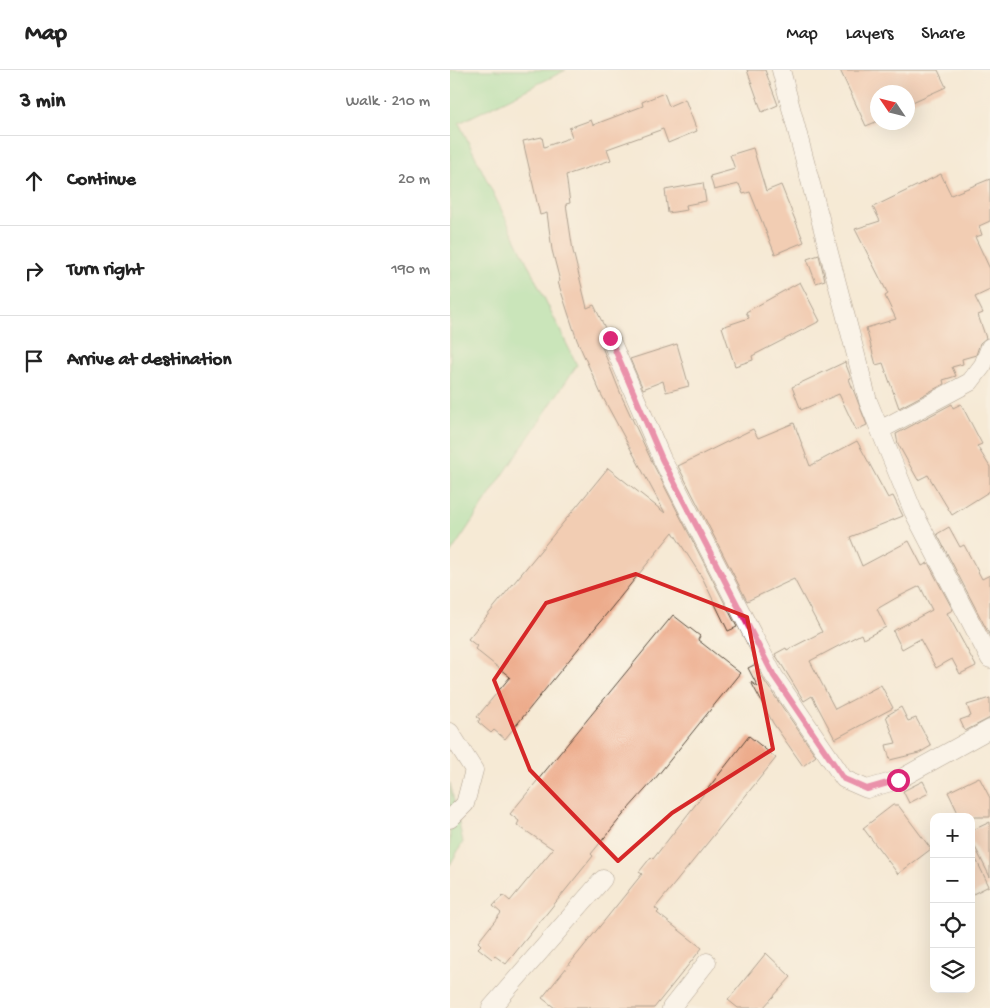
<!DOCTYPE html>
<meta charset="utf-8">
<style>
:root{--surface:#fff;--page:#f6f6f6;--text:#222;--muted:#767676;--line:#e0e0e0}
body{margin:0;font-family:"Gochi Hand",sans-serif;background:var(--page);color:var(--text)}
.controls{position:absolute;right:15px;bottom:15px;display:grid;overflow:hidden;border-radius:10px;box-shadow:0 5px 20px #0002}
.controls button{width:45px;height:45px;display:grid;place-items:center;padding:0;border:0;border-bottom:1px solid var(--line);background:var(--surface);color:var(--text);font:25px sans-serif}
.compass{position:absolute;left:420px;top:15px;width:45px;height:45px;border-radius:50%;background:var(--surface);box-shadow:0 5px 20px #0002;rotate:305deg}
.stop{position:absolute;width:15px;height:15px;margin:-11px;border:4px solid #db2777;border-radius:50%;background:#fff}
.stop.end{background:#db2777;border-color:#fff;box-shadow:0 1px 5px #0008}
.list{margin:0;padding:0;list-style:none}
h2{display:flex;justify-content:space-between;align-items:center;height:65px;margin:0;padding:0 20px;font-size:21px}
h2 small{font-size:16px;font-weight:400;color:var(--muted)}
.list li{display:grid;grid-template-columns:32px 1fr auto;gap:15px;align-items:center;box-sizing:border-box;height:90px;padding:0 20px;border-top:1px solid var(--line)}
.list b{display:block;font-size:19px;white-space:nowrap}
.list em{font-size:16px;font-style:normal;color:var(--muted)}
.icon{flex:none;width:28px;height:28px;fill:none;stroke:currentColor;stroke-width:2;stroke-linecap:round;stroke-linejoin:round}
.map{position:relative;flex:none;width:540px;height:938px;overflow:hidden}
header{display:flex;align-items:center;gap:30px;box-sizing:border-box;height:70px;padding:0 25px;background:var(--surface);border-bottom:1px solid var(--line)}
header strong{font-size:24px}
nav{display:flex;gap:28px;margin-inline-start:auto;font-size:18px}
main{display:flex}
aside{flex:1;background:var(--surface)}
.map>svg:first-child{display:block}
.green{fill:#94df9a;stroke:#68845c}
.building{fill:#edab8b}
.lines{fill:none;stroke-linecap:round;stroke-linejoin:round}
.street-casing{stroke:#574739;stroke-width:19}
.street{stroke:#fff;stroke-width:18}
.route{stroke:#db2777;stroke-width:6}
.marked{fill:none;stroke:#d62828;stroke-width:4;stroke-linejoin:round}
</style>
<header>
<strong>Map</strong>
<nav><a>Map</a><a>Layers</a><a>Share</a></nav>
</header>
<main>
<aside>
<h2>3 min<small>Walk · 210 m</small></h2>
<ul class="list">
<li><svg class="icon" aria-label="ahead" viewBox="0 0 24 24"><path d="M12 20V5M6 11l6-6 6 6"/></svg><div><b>Continue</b></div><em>20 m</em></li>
<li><svg class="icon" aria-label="right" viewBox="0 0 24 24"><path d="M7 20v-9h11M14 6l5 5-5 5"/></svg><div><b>Turn right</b></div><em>190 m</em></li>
<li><svg class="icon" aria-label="arrive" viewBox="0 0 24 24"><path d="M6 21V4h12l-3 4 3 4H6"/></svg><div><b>Arrive at destination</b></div></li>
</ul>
</aside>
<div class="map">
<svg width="540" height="938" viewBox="0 0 540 938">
<rect width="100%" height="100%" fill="#fbf7ec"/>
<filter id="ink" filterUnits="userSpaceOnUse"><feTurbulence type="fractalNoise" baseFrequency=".02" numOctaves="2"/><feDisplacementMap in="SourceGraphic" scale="10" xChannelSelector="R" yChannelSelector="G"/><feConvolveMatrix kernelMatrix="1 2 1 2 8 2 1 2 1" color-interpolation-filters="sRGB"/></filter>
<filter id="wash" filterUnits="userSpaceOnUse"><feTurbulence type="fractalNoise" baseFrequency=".0096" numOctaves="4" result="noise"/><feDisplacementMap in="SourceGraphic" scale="20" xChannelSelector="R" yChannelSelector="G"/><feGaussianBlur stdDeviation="1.12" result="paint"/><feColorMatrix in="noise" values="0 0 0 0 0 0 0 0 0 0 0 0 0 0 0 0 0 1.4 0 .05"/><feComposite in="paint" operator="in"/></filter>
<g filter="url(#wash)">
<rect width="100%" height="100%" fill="#f6ead5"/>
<path class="green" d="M 0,0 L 116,0 L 9,53 L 127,295 L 0,484 Z
M 0,713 L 13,772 L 0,795 Z"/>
<g id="blocks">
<path class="building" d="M 297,0 L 315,0 L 328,35 L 312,42 Z
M 390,0 L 488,0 L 496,17 L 458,34 L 458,22 L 428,22 L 428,51 L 416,56 Z
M 214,23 L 219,36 L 235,29 L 247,61 L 218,73 L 213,59 L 157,79 L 161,90 L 116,105 L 120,133 L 116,134 L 123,181 L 137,238 L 144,235 L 155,258 L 150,266 L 150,272 L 172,327 L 203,394 L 287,557 L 278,561 L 253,509 L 223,462 L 55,669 L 44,660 L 41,663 L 28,652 L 30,649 L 27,647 L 60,607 L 25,579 L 27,576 L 18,569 L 158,398 L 215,443 L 151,324 L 127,270 L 108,212 L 110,211 L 102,180 L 97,143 L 90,145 L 73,71 L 92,67 L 94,77 L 122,67 L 119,58 L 141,50 L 143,55 L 193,36 L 192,32 Z
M 303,78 L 316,121 L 331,115 L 354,172 L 325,184 L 300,122 L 293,124 L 289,114 L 264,120 L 260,106 L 285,99 L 280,85 Z
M 491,104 L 501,125 L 540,109 L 540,151 L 529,156 L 532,165 L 525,167 L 540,199 L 540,220 L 525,227 L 533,243 L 528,245 L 536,268 L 530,273 L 526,285 L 512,289 L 513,294 L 502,297 L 506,306 L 493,310 L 494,314 L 449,338 L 433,293 L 426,295 L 416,258 L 446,249 L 435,226 L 438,224 L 405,159 L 430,151 L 423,137 Z
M 253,113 L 256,131 L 236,135 L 237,140 L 218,143 L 215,120 Z
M 369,185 L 375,210 L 366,213 L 357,189 Z
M 350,212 L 370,251 L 302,286 L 303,290 L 285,296 L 272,257 L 299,248 L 296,242 Z
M 227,274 L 239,316 L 216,322 L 213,311 L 193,319 L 180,289 Z
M 395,292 L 401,308 L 399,309 L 417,355 L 406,360 L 389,324 L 351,340 L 342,317 Z
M 502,334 L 503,338 L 511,334 L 532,374 L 527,376 L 540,397 L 540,421 L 502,445 L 478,405 L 468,410 L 448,374 L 446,364 Z
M 344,353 L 360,396 L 407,371 L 438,428 L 443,426 L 453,446 L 400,467 L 412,496 L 459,471 L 472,496 L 478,493 L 503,540 L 497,543 L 526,596 L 510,604 L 502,589 L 486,598 L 470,569 L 452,579 L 443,561 L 482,540 L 470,516 L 446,528 L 427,539 L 436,557 L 413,569 L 411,564 L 360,591 L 385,639 L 431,615 L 443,638 L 385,669 L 362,626 L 354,631 L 325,584 L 336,578 L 337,580 L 372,562 L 344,509 L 297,531 L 228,396 L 303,359 L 308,368 Z
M 499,457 L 510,477 L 514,475 L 532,509 L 540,505 L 540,566 L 487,464 Z
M 223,545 L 250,566 L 248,570 L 290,603 L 204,710 L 177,740 L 141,784 L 143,786 L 56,894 L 45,886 L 42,889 L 28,878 L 31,875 L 28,872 L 51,843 L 43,836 L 53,825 L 60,831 L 103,779 L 67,755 L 69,751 L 60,744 Z
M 306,594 L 315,612 L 366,686 L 353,696 L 323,653 L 301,612 L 308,617 L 298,598 Z
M 540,628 L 540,648 L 515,661 L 510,650 L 521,646 L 517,635 Z
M 451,637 L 458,651 L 466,648 L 481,676 L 469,683 L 440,690 L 436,675 L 446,673 L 436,646 Z
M 299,666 L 326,688 L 205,838 L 209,841 L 207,843 L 252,878 L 204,938 L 105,938 L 92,928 L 192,804 L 189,802 L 201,787 L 203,789 Z
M 529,707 L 540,728 L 540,747 L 510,747 L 498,722 Z
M 473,711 L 479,723 L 459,733 L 453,721 Z
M 443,735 L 448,735 L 481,779 L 448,804 L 413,758 Z
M 540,752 L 540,807 L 521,769 L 521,761 Z
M 521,779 L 539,816 L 521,825 Z
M 316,883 L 341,907 L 313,938 L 288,938 L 278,930 Z"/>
</g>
</g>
<g filter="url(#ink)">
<use href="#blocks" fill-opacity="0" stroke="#574739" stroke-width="1"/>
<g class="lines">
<defs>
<path id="street" d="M 331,0 L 418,331 L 463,441 L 540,589
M 160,268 L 212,389 L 324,606 L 394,709 L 417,719 L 448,710 L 540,659
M 430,360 L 520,312 L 533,295 L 540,277
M 0,662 L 24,700 L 15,734 L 0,749
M 41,938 L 153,809
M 221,938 L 257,892"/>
</defs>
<use href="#street" class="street-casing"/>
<use href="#street" class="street"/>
</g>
</g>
<g class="lines" filter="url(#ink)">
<path class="route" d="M 160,268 L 212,389 L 324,606 L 394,709 L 417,719 L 448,710"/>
</g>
<path d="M0 0H540V938H0ZM 186,504 L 297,547 L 323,679 L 222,743 L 168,791 L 80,700 L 44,610 L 96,533 Z" fill="#f6ead5" fill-opacity=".55" fill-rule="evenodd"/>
<path class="marked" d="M 186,504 L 297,547 L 323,679 L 222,743 L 168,791 L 80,700 L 44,610 L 96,533 Z"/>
</svg>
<div class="controls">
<button>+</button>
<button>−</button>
<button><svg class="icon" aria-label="locate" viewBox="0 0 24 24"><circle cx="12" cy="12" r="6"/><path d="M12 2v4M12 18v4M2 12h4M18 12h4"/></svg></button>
<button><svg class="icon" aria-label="layers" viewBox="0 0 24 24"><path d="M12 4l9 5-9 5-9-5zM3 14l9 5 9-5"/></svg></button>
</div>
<svg class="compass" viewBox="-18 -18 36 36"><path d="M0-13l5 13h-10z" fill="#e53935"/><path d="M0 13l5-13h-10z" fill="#767676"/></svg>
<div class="stop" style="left:448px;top:710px"></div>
<div class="stop end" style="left:160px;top:268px"></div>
</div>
</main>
